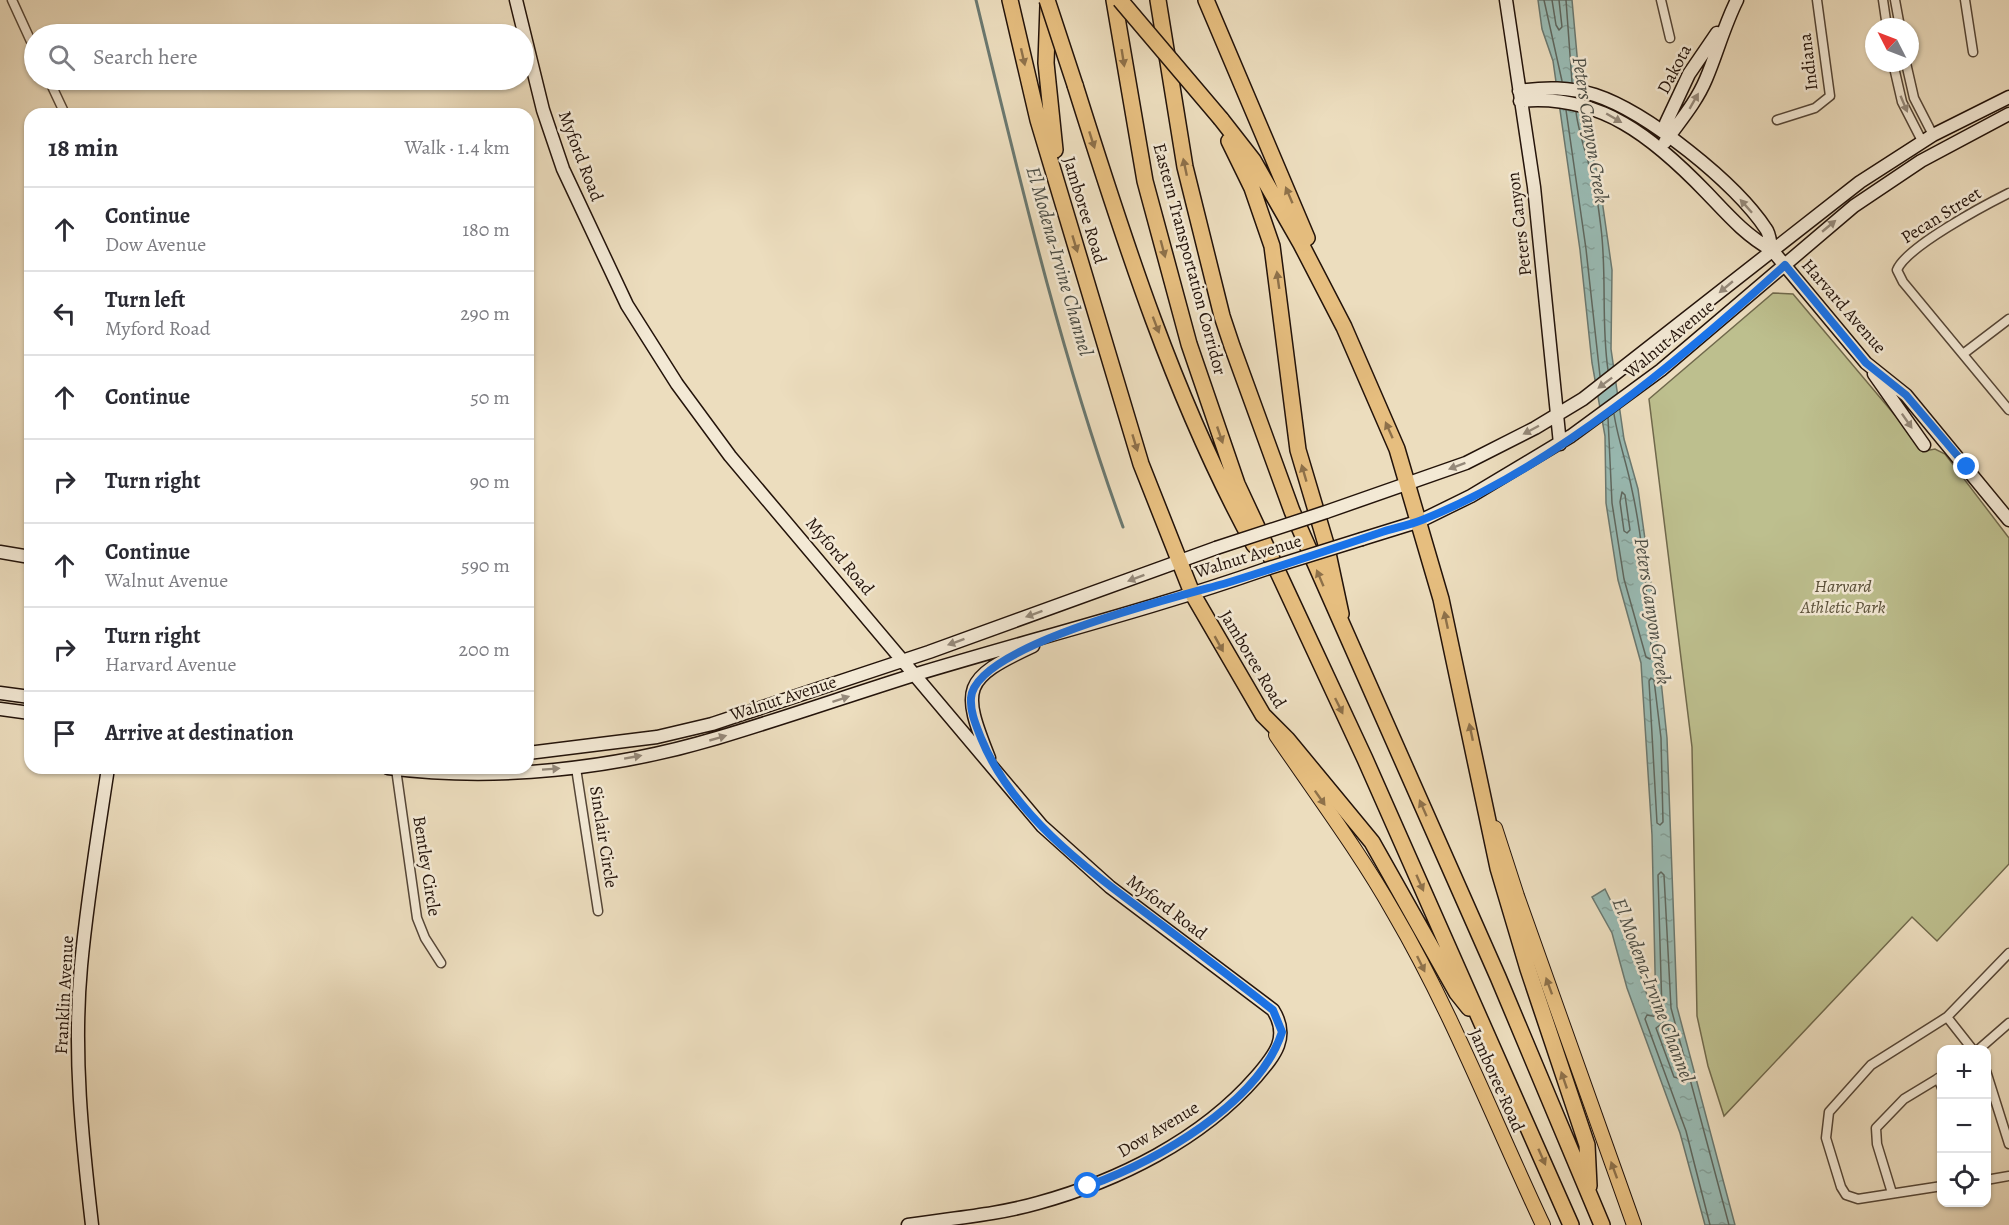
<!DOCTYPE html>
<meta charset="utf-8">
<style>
:root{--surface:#fff;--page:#f2f2f3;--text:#2b2b33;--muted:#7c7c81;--line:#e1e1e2}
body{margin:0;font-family:Alegreya,serif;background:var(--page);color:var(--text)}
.controls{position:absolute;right:18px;bottom:18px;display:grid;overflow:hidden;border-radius:12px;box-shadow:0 2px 4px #0004}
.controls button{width:54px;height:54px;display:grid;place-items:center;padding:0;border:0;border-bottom:2px solid var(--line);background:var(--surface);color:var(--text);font:30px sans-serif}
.compass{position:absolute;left:1865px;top:18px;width:54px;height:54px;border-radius:50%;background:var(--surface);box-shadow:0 2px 4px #0004;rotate:312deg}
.stop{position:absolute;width:18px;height:18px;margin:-14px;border:4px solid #1a73e8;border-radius:50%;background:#fff}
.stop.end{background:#1a73e8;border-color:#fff;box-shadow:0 2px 6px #0008}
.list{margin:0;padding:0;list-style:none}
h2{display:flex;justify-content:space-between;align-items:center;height:78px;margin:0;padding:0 24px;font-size:26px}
h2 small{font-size:20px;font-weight:400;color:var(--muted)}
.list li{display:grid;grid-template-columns:39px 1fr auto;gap:18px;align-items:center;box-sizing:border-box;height:84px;padding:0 24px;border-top:2px solid var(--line)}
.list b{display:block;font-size:22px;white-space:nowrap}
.list p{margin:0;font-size:20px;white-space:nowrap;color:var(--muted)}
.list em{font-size:20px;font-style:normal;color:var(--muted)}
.icon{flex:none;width:33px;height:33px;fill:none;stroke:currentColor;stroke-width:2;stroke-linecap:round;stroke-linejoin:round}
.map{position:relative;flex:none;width:2009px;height:1225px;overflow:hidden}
.search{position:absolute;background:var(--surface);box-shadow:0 2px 4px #0004;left:24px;top:24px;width:510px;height:66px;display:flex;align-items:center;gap:15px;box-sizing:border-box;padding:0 21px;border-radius:33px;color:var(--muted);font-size:22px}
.panel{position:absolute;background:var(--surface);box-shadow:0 2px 4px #0004;left:24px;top:108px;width:510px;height:666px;border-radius:18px}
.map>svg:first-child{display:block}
.green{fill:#bdbf8e;stroke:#70694c;stroke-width:1.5}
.water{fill:url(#water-ripples);stroke:#6a7870;stroke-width:1.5}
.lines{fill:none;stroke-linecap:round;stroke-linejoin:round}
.shore{stroke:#5e675f;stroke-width:1.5}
.stream{stroke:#6a7870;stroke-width:3}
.street-casing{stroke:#554637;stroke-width:11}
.secondary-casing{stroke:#23130a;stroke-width:15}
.primary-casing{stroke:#23130a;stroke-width:16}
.highway-casing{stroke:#23130a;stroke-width:18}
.street{stroke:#f3e9d5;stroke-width:8}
.secondary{stroke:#f3e9d5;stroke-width:12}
.primary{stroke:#e6be7f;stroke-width:14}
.highway{stroke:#e6be7f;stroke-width:15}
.secondary-bridge-casing{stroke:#23130a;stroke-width:15;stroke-linecap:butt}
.highway-bridge-casing{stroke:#23130a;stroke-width:18;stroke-linecap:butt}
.secondary-bridge{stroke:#f3e9d5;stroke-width:12}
.highway-bridge{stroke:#e6be7f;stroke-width:15}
.oneway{fill:#8e714a}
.oneway2{fill:#95897a}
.route{stroke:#1a73e8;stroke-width:8}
.labels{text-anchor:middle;stroke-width:5;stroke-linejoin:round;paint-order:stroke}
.street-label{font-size:18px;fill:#23130a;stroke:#f3e9d5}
.park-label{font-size:18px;font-style:italic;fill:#594f38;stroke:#f3e9d5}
.water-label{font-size:20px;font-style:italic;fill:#4c4e46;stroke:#f3e9d5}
</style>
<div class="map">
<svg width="2009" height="1225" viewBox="0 0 2009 1225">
<defs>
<pattern id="water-ripples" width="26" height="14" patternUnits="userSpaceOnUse" patternTransform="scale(1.5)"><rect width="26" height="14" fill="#99bbb4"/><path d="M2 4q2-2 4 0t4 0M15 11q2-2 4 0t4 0" fill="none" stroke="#84a099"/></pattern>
</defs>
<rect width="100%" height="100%" fill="#ecddbe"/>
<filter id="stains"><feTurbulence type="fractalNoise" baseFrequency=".00333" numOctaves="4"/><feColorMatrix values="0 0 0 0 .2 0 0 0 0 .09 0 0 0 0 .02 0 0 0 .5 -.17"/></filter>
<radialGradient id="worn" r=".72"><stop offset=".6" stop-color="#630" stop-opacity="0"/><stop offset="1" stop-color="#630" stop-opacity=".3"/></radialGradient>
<path class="green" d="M 1773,293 L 1793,294 L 1925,451 L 1935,449 L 1945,454 L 2009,538 L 2009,864 L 1937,941 L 1912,917 L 1724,1116 L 1708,1066 L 1697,1016 L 1692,747 L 1649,399 Z"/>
<path class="water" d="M 1538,0 L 1572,0 L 1583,121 L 1599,179 L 1612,270 L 1611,349 L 1624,439 L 1638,489 L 1650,575 L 1667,738 L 1677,1007 L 1735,1225 L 1705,1225 L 1680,1133 L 1627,988 L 1612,933 L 1592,897 L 1605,889 L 1626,932 L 1651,1007 L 1656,1015 L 1652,835 L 1641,663 L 1618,580 L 1606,503 L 1605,436 L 1592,363 L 1580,250 L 1553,61 L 1542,29 Z"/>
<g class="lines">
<path class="shore" d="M 1544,0 L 1562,81
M 1552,0 L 1556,25 L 1559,30 L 1562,27 L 1559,0
M 1566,0 L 1572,82
M 1566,110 L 1586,249 L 1600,376
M 1576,112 C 1579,135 1587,156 1593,179 C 1597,194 1599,212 1601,228 C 1607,276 1601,323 1608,370
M 1608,418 L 1612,503 L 1624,579 L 1646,657 L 1650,659 L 1652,656 C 1647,601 1644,544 1632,490 C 1627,464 1618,440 1614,414
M 1622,492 L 1625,495 L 1630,530 L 1627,533 L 1624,531 L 1620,502 Z
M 1651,678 L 1654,680 L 1661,738 L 1663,822 L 1660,825 L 1657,823 L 1649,681 Z
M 1664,1022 L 1667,1024 L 1680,1075 L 1678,1078 L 1674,1077 L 1656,1028 Z
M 1710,1225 L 1686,1131 L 1645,1019 L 1647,1015 L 1658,1017 L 1662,1012 L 1658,875 L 1661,872 L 1664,875 L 1671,1008 L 1729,1225"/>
<path class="stream" d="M 976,0 C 1019,177 1061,356 1123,527"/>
<defs>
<path id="street" d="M 12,0 L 34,48
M 1661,0 L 1670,38
M 1883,0 L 1887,27
M 1895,0 L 1900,27
M 1965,0 L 1973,52
M 1893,63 L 1902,102 L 1922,141
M 1906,63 L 1914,98 L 1933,135
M 49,80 L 65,114
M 1777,120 L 1815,108 L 1830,96 L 1817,0
M 2009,193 C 1985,205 1906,247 1897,270 L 1903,282 L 2009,410
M 1963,354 L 2009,319
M 576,768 L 598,911
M 396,769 L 417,918 L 425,938 L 441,963
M 1947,1017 L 1973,1050
M 1978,1050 L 2009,1023
M 1986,1071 L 2009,1144
M 1938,1078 L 1942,1088
M 1986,1180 L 2009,1176
M 1942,1186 L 1858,1199 L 1846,1195 L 1841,1187 L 1826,1138 L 1829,1112 L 1871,1065 L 1947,1017 L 2009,953
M 1892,1193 L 1877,1144 L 1876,1128 L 1904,1099 L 1942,1076"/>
<path id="secondary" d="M 516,0 L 543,110 L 563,169 L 627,305 L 677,384 L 730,456 L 1042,826 L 1110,887 L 1273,1010 C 1290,1037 1275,1055 1256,1077 C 1201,1140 1118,1181 1038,1203 C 996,1215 952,1218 908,1225
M 1506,0 L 1534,187 L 1560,444
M 1519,91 C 1546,87 1569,87 1595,95 C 1647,112 1736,183 1766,229 C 1770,234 1770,244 1772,250
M 1520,101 C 1600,93 1654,138 1707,193 C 1727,214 1746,236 1772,250 L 1866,363 L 1906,395 L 2009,520
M 1669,136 L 1666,123 L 1689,74 L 1717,33
M 1665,142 C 1679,122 1696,103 1706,79 C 1717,53 1724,26 1737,0
M 1874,374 L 1924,445
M 1326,512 L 1466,463 L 1535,428 L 1583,399 L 1860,182 L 1933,135 L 2009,97
M 1362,539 L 1420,521 L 1471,496 L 1571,436 L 1661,370 L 1854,206 L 1921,161 L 2009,114
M 0,552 L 30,557
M 0,693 L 30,697
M 0,709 L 30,713
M 528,753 L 657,737 L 712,724 L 929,652 L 1216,548
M 989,758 C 961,688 962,679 1033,646
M 388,768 C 497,782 613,769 717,738 C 784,718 850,695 917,674 C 1033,639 1152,609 1266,569
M 92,1225 C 82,1139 73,1053 81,966 C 87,900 98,834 108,768"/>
<path id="primary" d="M 1276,735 C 1316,794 1359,851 1394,913 C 1452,1012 1494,1121 1543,1225
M 1495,828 L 1517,896 L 1634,1225"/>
<path id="highway" d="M 1010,0 L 1038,120 L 1141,464 L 1192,593 L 1263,715 L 1287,739 L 1372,842 L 1457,993 L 1469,1008
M 1114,0 L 1145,181 L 1189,344 L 1237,484 L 1365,759 L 1571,1225
M 1158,0 L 1185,167 L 1222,316 L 1232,346 L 1292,511 L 1498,977 L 1602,1225
M 1206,0 L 1307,238
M 1048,6 L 1046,63 L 1055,150
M 1075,85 C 1124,241 1175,401 1254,545
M 1221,119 L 1253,160 L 1301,244 L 1344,327 L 1397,449 L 1441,599 L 1498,868 L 1528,969 L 1587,1145 L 1589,1186
M 1229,141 L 1252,188 L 1272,246 L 1298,450 L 1326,544 L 1341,614"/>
</defs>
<use href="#street" class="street-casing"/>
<use href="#secondary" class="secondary-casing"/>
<use href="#primary" class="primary-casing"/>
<use href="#highway" class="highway-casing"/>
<use href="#street" class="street"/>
<use href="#secondary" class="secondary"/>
<use href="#primary" class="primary"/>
<use href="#highway" class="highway"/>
<defs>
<path id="secondary-bridge" d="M 1216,548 L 1326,512
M 1266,569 L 1362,539"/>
<path id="highway-bridge" d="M 1047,0 L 1075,85
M 1120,0 L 1221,119"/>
</defs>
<use href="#secondary-bridge" class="secondary-bridge-casing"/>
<use href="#highway-bridge" class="highway-bridge-casing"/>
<use href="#secondary-bridge" class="secondary-bridge"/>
<use href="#highway-bridge" class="highway-bridge"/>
</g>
<defs><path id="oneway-solid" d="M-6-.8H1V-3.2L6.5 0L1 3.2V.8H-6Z" transform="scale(1.5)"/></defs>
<g class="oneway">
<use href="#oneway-solid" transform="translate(1023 57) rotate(77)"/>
<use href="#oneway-solid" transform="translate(1123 58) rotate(81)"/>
<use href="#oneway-solid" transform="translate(1092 140) rotate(72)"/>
<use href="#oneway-solid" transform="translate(1185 167) rotate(-102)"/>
<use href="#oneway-solid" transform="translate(1289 195) rotate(-113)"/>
<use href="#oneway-solid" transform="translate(1075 244) rotate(73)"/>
<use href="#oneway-solid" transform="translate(1163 249) rotate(75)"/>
<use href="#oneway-solid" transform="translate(1278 280) rotate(-98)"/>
<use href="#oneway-solid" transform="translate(1156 325) rotate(69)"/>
<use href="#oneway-solid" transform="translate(1389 430) rotate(-114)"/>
<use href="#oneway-solid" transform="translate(1220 435) rotate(71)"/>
<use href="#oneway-solid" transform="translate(1135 443) rotate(73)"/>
<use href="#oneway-solid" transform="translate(1304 473) rotate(-106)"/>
<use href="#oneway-solid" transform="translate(1320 578) rotate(-113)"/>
<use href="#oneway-solid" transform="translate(1446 620) rotate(-102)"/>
<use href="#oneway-solid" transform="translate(1219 644) rotate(61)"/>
<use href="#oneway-solid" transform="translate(1339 706) rotate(64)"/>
<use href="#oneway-solid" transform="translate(1471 732) rotate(-102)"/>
<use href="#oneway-solid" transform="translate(1320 798) rotate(55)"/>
<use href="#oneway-solid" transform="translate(1423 808) rotate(-114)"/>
<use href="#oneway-solid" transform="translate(1420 883) rotate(66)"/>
<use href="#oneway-solid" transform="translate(1421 964) rotate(64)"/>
<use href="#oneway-solid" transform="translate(1549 986) rotate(-110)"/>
<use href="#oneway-solid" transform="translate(1564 1080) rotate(-109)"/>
<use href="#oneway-solid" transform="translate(1542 1157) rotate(66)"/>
<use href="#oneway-solid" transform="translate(1614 1170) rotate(-110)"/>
</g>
<g class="oneway2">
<use href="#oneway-solid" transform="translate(1694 101) rotate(-60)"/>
<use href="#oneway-solid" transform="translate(1904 104) rotate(67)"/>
<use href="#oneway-solid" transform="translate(1614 118) rotate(30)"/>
<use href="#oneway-solid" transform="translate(1746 206) rotate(-132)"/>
<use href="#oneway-solid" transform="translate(1829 226) rotate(-40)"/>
<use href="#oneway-solid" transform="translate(1726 287) rotate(140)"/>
<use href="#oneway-solid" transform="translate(1605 383) rotate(143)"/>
<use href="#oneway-solid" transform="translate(1907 421) rotate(55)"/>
<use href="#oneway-solid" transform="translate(1531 430) rotate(152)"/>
<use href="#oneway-solid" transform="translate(1457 466) rotate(159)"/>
<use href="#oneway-solid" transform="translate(1136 578) rotate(159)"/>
<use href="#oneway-solid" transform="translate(1034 614) rotate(160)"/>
<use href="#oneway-solid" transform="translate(956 642) rotate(160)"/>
<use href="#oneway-solid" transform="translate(841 699) rotate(-18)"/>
<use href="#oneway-solid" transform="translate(718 738) rotate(-16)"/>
<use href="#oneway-solid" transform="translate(633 757) rotate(-10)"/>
<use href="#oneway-solid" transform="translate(551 769) rotate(-4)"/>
</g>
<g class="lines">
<path class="route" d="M 1088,1186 C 1156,1161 1259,1104 1282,1032 L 1273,1010 C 1236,981 1199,953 1162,925 C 1094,874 1014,819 981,738 C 976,725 970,712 971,698 C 975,644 1183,596 1230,582 C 1281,566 1332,549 1382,532 C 1395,528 1409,525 1422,520 C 1553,468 1681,359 1785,265 L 1866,363 L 1906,395 L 1967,467"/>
</g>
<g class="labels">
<g class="street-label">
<text transform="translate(1808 62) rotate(-97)" y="6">Indiana</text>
<text transform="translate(1674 69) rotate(-62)" y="6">Dakota</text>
<text transform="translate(581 156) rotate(69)" y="6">Myford Road</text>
<text transform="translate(1085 210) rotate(73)" y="6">Jamboree Road</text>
<text transform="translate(1941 215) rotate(-32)" y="6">Pecan Street</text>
<text transform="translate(1519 224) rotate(-97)" y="6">Peters Canyon</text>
<text transform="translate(1190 259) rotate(75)" y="6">Eastern Transportation Corridor</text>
<text transform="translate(1844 306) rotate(49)" y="6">Harvard Avenue</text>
<text transform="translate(1669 339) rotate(-40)" y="6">Walnut Avenue</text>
<text transform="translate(840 556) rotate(50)" y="6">Myford Road</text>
<text transform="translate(1248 556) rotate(-17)" y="6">Walnut Avenue</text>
<text transform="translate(1253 659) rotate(59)" y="6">Jamboree Road</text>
<text transform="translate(783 698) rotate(-18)" y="6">Walnut Avenue</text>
<text transform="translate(604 837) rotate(81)" y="6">Sinclair Circle</text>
<text transform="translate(427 866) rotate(81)" y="6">Bentley Circle</text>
<text transform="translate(1167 907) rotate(37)" y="6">Myford Road</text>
<text transform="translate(64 995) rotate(-87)" y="6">Franklin Avenue</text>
<text transform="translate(1497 1080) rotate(66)" y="6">Jamboree Road</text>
<text transform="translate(1158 1129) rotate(-31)" y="6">Dow Avenue</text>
</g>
<g class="park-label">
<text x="1843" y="592">Harvard<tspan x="1843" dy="21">Athletic Park</tspan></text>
</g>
<g class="water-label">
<text transform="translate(1591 130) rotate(81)" y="7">Peters Canyon Creek</text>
<text transform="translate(1060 261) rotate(74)" y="7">El Modena-Irvine Channel</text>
<text transform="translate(1653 611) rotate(81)" y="7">Peters Canyon Creek</text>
<text transform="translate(1654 990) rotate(69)" y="7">El Modena-Irvine Channel</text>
</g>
</g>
<rect width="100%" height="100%" filter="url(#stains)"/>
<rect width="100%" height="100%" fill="url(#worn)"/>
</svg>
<div class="controls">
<button>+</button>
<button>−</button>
<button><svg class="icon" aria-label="locate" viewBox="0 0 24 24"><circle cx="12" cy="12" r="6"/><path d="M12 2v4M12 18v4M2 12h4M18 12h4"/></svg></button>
</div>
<svg class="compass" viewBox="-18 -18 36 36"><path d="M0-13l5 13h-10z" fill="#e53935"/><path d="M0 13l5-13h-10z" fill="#7c7c81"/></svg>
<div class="stop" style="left:1088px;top:1186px"></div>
<div class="stop end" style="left:1967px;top:467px"></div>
<div class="search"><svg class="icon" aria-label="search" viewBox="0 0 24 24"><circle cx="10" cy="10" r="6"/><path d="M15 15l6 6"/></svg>Search here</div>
<section class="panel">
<h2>18 min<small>Walk · 1.4 km</small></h2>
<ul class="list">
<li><svg class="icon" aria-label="ahead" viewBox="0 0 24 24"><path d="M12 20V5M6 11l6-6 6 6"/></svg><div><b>Continue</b><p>Dow Avenue</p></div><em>180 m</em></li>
<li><svg class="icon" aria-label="left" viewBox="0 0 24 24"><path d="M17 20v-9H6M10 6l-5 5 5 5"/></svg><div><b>Turn left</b><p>Myford Road</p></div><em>290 m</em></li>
<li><svg class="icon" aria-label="ahead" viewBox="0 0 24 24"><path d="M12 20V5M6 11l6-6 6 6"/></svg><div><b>Continue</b></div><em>50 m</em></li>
<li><svg class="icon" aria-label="right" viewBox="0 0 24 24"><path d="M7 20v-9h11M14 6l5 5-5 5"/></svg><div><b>Turn right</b></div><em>90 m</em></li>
<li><svg class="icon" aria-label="ahead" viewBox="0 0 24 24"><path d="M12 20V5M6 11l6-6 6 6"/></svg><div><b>Continue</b><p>Walnut Avenue</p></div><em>590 m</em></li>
<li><svg class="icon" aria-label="right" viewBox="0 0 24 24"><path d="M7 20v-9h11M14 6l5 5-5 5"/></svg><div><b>Turn right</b><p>Harvard Avenue</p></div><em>200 m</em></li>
<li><svg class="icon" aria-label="arrive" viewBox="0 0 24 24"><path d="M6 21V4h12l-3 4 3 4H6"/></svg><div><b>Arrive at destination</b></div></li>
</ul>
</section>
</div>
